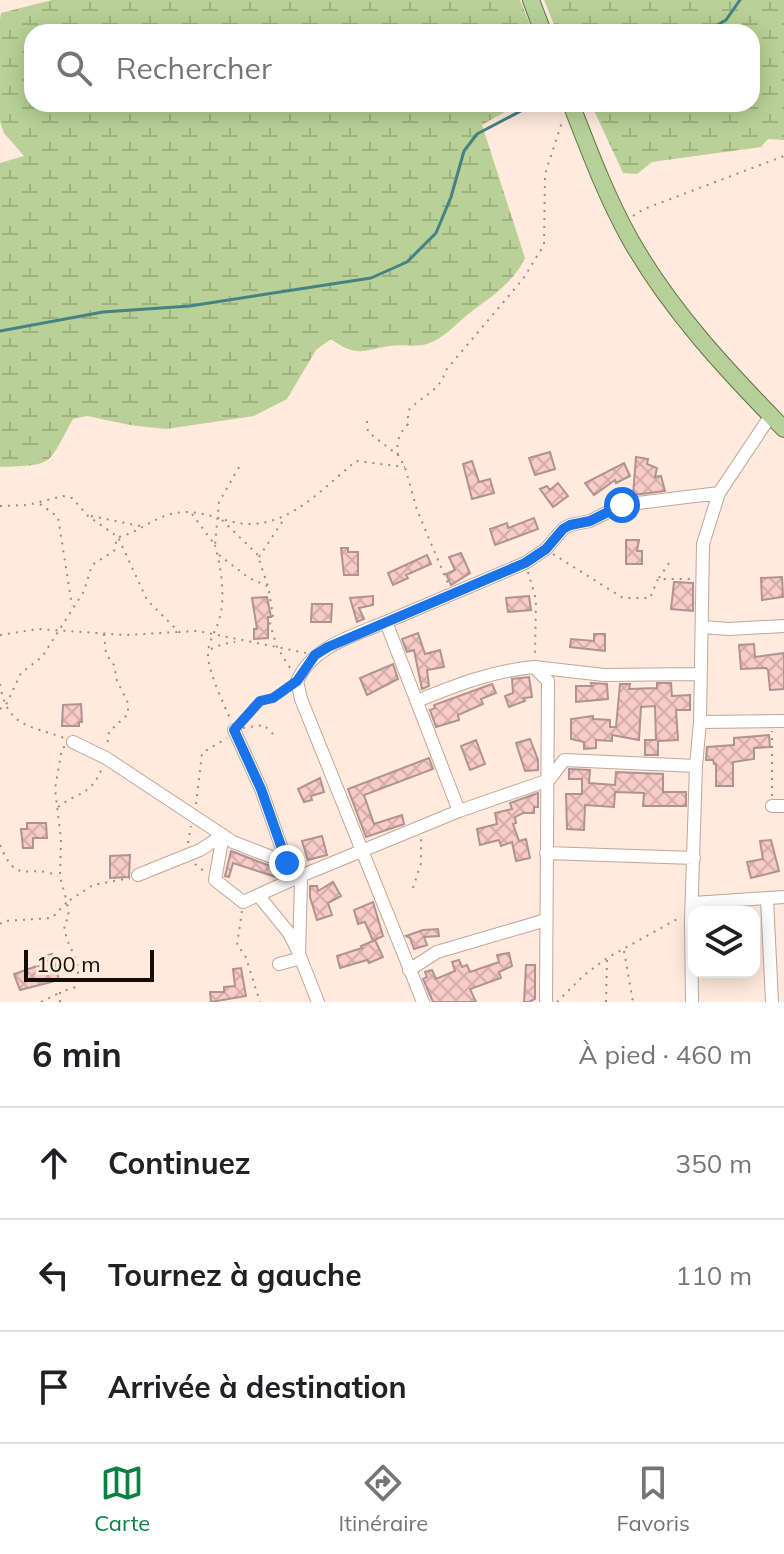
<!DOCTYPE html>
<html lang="fr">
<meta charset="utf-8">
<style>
:root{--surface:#fff;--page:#f6f6f6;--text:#202124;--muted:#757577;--line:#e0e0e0;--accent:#0b8043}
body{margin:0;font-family:Mulish,sans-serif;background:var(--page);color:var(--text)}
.controls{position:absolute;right:24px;bottom:24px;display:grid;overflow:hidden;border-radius:16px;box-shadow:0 4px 20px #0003}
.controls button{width:72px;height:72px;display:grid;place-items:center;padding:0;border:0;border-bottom:2px solid var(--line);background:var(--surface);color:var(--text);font:40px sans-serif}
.scale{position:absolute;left:24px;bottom:20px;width:130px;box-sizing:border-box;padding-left:8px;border:4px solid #140c07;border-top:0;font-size:22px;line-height:28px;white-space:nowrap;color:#140c07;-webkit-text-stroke:6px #ffeadd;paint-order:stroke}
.stop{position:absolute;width:24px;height:24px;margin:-18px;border:6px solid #1a73e8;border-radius:50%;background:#fff}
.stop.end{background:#1a73e8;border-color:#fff;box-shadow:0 2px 8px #0008}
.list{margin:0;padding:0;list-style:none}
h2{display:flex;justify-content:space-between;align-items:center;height:104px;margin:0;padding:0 32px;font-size:34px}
h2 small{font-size:26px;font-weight:400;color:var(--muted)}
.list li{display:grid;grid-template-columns:52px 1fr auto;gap:24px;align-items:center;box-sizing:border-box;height:112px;padding:0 32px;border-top:2px solid var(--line)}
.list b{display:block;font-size:30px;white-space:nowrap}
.list em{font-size:26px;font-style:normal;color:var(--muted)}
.icon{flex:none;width:44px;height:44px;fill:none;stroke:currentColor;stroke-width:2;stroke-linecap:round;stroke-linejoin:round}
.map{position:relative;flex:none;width:784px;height:1002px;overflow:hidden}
.search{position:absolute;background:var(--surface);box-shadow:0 4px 20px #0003;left:24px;right:24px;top:24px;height:88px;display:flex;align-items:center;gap:20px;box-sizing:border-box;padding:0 28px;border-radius:24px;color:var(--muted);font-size:30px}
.sheet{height:440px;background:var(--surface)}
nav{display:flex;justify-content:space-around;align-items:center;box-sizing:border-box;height:112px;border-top:2px solid var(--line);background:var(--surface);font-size:22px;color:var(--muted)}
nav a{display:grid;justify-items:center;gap:4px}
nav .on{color:var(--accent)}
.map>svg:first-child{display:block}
.wetland{fill:url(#wetland-marsh)}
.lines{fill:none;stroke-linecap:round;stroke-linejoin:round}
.stream{stroke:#458283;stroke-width:3}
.building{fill:url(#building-cross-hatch);stroke:#b09291;stroke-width:2}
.minor-casing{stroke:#bfa798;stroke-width:14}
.major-casing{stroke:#5f773c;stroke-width:18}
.path{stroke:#9c8d83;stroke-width:2;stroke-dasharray:2 6;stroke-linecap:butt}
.minor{stroke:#fff;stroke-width:12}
.major{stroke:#b7d09b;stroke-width:16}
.route{stroke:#1a73e8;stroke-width:10}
</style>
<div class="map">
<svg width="784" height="1002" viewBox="0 0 784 1002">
<defs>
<pattern id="wetland-marsh" width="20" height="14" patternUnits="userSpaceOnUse" patternTransform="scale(2)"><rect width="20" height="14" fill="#b9d196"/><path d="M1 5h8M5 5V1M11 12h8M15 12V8" fill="none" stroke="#9eb280"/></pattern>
<pattern id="building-cross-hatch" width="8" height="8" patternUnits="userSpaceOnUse" patternTransform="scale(2)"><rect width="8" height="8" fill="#f8cbc9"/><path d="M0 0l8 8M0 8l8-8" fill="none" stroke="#d4adab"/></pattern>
</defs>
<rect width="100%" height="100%" fill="#ffeadd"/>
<path class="wetland" d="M 52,0 L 520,0 L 533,32 L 32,32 L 32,104 L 518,104 L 482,125 L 525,258 C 512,285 490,297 467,315 C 455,325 443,339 427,344 C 415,347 401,344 389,346 C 361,351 356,357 331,339 L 316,350 L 287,399 L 254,416 L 166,429 L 130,425 L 87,416 L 73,419 C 47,466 55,465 0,467 L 0,163 L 24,156 L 4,133 L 0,122 L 0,19 L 1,13 Z
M 544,0 L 784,0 L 784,140 L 768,139 L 761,147 L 652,162 L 637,174 L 623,173 L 591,104 L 752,104 L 752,32 L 557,32 Z"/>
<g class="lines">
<path class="stream" d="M 705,32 L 726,20 L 740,0
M 0,331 L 103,312 L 190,306 L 371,278 L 407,262 L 436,233 L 451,197 L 464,151 L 477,134 L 534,104"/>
</g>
<path class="building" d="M 550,452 L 555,469 L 535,475 L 529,458 Z
M 636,457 L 648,459 L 647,464 L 657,468 L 655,477 L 661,476 L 665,491 L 633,495 Z
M 472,461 L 479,482 L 490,479 L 494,493 L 472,499 L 463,464 Z
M 624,463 L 630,476 L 616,483 L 615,480 L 594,495 L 585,483 Z
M 558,483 L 568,496 L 553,507 L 540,489 L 547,486 L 550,490 Z
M 534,518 L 538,529 L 495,545 L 490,529 L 507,523 L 508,528 Z
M 626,540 L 639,540 L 637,551 L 642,551 L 642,564 L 626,564 Z
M 341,548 L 348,548 L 348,552 L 358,552 L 358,575 L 344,575 Z
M 461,553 L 470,573 L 451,585 L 446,574 L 455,570 L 449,557 Z
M 427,555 L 431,564 L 406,575 L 408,578 L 393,585 L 388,573 Z
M 782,577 L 783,597 L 762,600 L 761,578 Z
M 674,582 L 693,583 L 693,611 L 671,609 Z
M 373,596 L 373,605 L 359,608 L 364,619 L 357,622 L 350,598 Z
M 529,596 L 531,610 L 508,612 L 506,598 Z
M 267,597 L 271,617 L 268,617 L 268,638 L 254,639 L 254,629 L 257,629 L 252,598 Z
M 312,604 L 332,604 L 331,622 L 311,622 Z
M 418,633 L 425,654 L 440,650 L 444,667 L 427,670 L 429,686 L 422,689 L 414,650 L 407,652 L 402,639 Z
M 594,634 L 605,634 L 605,651 L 570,647 L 571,639 L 594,641 Z
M 754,644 L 755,657 L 784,653 L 784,689 L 770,690 L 768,670 L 766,668 L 741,669 L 739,645 Z
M 393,664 L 398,679 L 367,695 L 360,678 Z
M 529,677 L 532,697 L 524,698 L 525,701 L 509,707 L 505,696 L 513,693 L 512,679 Z
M 591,683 L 607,684 L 608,699 L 576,702 L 576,686 L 592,686 Z
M 657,683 L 671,683 L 672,696 L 690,695 L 690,710 L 676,710 L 678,740 L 658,741 L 658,755 L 645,755 L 645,740 L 656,740 L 655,706 L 641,707 L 639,740 L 612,735 L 612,741 L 596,740 L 596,748 L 584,749 L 584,742 L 571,739 L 571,719 L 593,716 L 593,719 L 610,720 L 610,727 L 616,727 L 620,684 L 630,684 L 629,689 L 657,688 Z
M 492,684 L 496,693 L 481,699 L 483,704 L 458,715 L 459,720 L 436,727 L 430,710 L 435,708 L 434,705 Z
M 81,704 L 82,722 L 79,722 L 79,726 L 62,726 L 63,705 Z
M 769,735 L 770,747 L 754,748 L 754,759 L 733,762 L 733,786 L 716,786 L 716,764 L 714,764 L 713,760 L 706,760 L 707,747 L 734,745 L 734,738 Z
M 530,739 L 538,760 L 538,770 L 525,771 L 516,743 Z
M 476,740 L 485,764 L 470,770 L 461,746 Z
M 429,758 L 433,769 L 364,795 L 374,824 L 402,815 L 404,824 L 366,837 L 348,789 Z
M 569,769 L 590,770 L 589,783 L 615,785 L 616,772 L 663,774 L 663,792 L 686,792 L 686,806 L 643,806 L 644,793 L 615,792 L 614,807 L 585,805 L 584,830 L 567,829 L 566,794 L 582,794 L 582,779 L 569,779 Z
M 320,778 L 324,792 L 311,796 L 312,800 L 304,802 L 298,789 Z
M 538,793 L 538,807 L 534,807 L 534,813 L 523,813 L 515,817 L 516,823 L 513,824 L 519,841 L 526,839 L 530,858 L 516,861 L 512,842 L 501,846 L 499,840 L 480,845 L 477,829 L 497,824 L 495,813 L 512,809 L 510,803 Z
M 27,823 L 46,823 L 47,838 L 33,838 L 33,848 L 23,848 L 21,829 L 27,829 Z
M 322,836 L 327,855 L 308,860 L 302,841 Z
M 771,840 L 779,871 L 751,878 L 747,862 L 763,859 L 760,841 Z
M 231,851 L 278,869 L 276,877 L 233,863 L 229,877 L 225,876 Z
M 130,855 L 129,877 L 110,878 L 110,856 Z
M 333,882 L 341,896 L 328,903 L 332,915 L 317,920 L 310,897 L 310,886 L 317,886 L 318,891 Z
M 373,902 L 383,936 L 373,941 L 365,922 L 358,924 L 354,910 Z
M 438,929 L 439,936 L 424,937 L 427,945 L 414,949 L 410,938 L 406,936 L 423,930 Z
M 375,940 L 383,957 L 369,963 L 367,960 L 340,968 L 337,956 L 362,948 L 361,946 Z
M 509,953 L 512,966 L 499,972 L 501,978 L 470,989 L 476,1002 L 433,1002 L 423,979 L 427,977 L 425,972 L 432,970 L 436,979 L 455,971 L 452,962 L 459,960 L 462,967 L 467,965 L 470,972 L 499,962 L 497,955 Z
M 52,954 L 59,980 L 20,990 L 14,974 L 40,965 L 38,958 Z
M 526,965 L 535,965 L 535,999 L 529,1002 L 524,1002 Z
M 241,968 L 246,996 L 211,1002 L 210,992 L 224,992 L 224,987 L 235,986 L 233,969 Z"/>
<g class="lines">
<defs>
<path id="minor" d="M 386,622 C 353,636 313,646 297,681 L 301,699 L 423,1002
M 702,627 L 729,629 L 784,626
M 417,701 C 456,685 492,671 534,667
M 700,722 L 784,721
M 234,730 L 261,789 L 287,863
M 73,742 L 106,758 L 233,842 L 287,863 L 298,877 L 459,811 L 549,780 L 564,760 L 696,766
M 772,806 L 784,806
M 459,811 L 386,622 L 525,563 L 546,549 L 563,529 L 570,525 L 590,521 L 622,505 L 719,493
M 223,835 L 215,880 L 243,902 L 298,877 L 301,881 L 299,954 L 318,1002
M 546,853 L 694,858
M 138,875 L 200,850 L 223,835
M 258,895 L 289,933 L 298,951
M 767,899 L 772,1002
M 693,903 L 784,897
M 279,964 L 301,958
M 409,970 L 437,952 L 546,920
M 546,1002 L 548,681 L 534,667 L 604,675 L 699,674
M 692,1002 L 691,920 L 696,766 L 700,722 L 703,544 L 719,493 L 771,415"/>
<path id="major" d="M 531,0 L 543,32
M 571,104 C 589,150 606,196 630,239 C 670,310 727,371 784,429"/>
</defs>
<use href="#minor" class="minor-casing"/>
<use href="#major" class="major-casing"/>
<path class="path" d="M 633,216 L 644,209 L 784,156
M 367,421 L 368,432 L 398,455 L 405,467 L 417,510 L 449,586
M 398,455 C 396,441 399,434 408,424 L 408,411 C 423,394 439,393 446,370 L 523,279 L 544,245 L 545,174 L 563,119
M 40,504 L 58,517 L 72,606
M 0,506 L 28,505 L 63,496 L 72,498 L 88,516 L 118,537 L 147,600 L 179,632 L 198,631 L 306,653
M 192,514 L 215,545 L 219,502 L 242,462
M 91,516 L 140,526
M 222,520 L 257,554 L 268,586 L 273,615 L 270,624 L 277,647 L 292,671
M 119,537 C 143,531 158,512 187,512 C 207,512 227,523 247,524 C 292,525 324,487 356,461 L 405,467
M 215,545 C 221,568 226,597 219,620 C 215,634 208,640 208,656 C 209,674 224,704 231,721
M 553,554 L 623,598 L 650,598 L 658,579 L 694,579
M 219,555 L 249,578 L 267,586
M 259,557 L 284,519
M 528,572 L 536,599 L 535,656
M 659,578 L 669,563
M 104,634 L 106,654 L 114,665 L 117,681 L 128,703 L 128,714 L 109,732 L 107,747
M 0,635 L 38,629 L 126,635 L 178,632
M 211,649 L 223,644 L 235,642
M 0,684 C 7,728 30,725 64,738
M 0,709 L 6,705 L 21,673 L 42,657 L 84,591 L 92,565 L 114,551 L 117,538
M 242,721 C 256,703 270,701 287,688
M 243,728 L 264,725 L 275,736
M 772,796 L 772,731
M 196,804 L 202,753 L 227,738
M 58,807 C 79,791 91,796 102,768
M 188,843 L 191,826
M 0,845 C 18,888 26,862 58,876
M 195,864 L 206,873
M 413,888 L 421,863 L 421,836
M 242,911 L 237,945 L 245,955 L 260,1002
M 0,924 L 4,921 L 52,918 L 67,902 L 60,877 L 61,840 L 55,789 L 62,748 L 66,746
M 624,951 L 633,1002
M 41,1002 L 59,993
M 60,1002 L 60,992 L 76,987 C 84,955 66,953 64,923 L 69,918 L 67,902 L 93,885 L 130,878
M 557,1002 L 583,976 L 607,958 L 681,917
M 606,1002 L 607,959"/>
<use href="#minor" class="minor"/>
<use href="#major" class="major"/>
</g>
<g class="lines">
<path class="route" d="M 287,863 L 261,789 L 234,730 L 260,701 L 273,698 L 297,681 L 315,655 L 328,647 L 525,563 L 546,549 L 563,529 L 570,525 L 590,521 L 622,505"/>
</g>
</svg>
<div class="controls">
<button><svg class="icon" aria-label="layers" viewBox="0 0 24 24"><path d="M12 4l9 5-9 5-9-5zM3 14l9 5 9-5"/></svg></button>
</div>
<div class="scale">100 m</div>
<div class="stop" style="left:622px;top:505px"></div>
<div class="stop end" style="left:287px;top:863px"></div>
<div class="search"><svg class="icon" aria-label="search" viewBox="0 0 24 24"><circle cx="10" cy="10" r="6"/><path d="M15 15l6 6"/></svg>Rechercher</div>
</div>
<section class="sheet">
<h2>6 min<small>À pied · 460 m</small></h2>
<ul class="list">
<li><svg class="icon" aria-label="ahead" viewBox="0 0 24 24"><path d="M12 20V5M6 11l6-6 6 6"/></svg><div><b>Continuez</b></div><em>350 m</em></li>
<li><svg class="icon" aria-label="left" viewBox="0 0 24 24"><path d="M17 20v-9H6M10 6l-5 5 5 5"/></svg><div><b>Tournez à gauche</b></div><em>110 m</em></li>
<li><svg class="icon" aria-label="arrive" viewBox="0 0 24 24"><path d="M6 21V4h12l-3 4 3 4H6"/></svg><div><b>Arrivée à destination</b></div></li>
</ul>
</section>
<nav>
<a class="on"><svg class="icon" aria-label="map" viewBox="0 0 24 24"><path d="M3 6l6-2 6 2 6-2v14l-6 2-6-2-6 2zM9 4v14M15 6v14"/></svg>Carte</a>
<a><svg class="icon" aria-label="directions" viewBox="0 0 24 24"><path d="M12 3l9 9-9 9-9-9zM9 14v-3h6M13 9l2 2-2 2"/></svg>Itinéraire</a>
<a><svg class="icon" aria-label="saved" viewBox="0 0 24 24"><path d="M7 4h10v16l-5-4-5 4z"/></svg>Favoris</a>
</nav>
